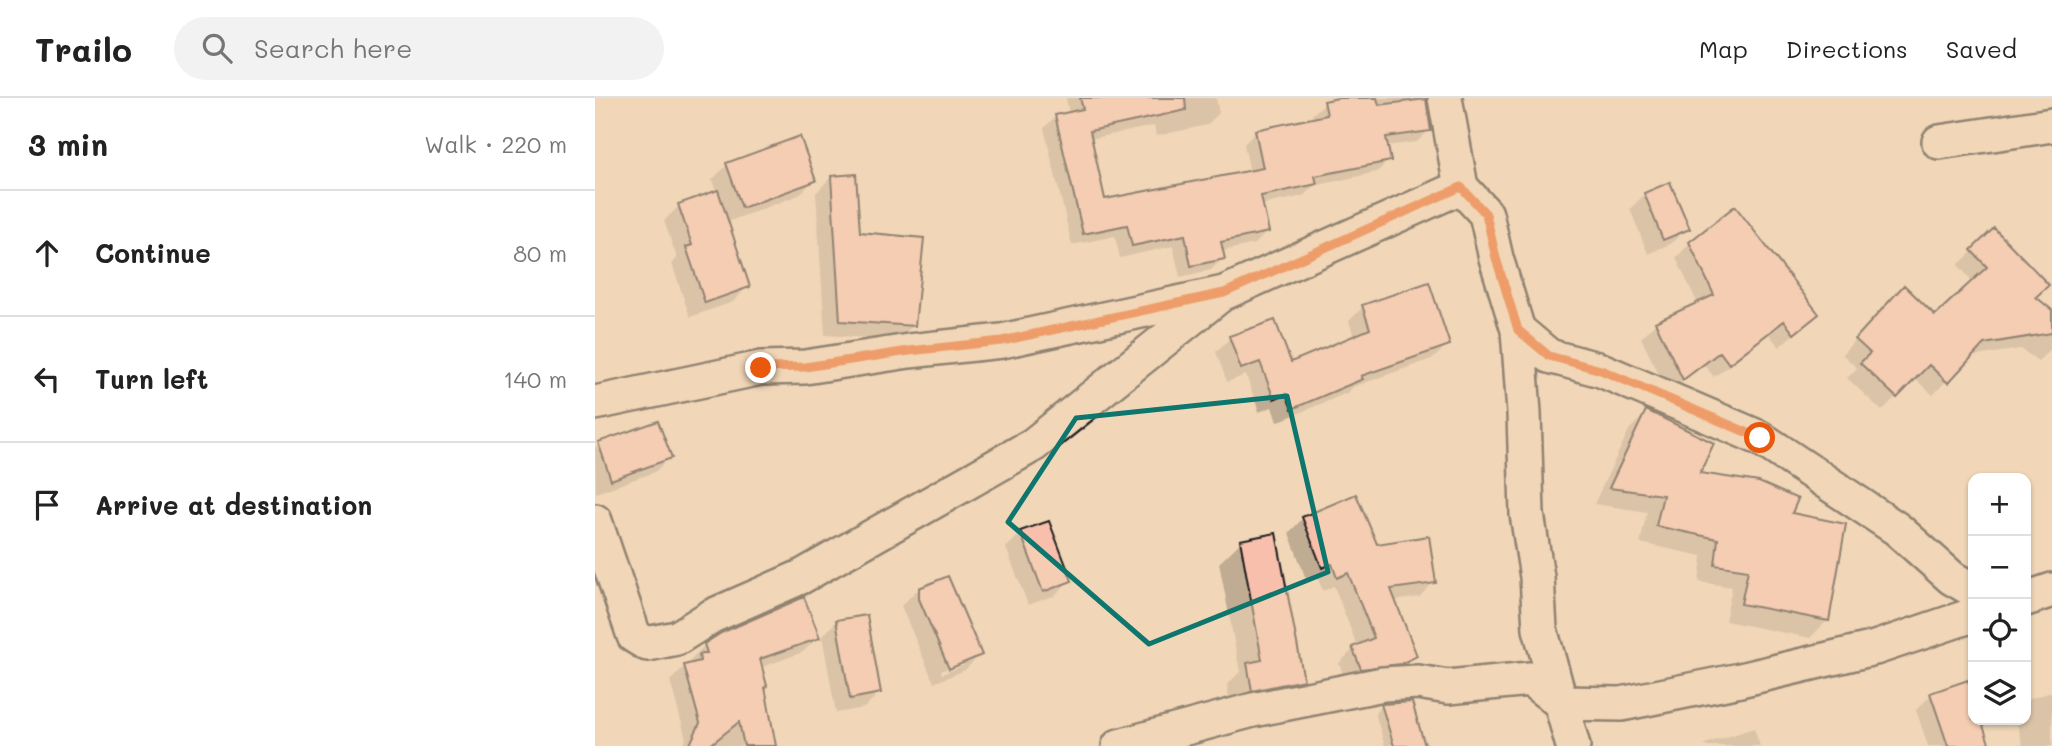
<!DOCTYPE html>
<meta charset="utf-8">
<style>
:root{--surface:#fff;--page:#f2f2f2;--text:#222;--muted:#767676;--line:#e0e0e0}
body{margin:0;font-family:Mali,sans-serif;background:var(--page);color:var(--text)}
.controls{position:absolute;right:21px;bottom:21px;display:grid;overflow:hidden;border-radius:14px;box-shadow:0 2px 5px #0004}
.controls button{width:63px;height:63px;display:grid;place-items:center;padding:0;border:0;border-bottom:2px solid var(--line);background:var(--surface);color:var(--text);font:35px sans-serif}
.stop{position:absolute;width:21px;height:21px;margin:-16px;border:5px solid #ea580c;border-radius:50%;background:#fff}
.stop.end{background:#ea580c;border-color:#fff;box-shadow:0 2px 7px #0008}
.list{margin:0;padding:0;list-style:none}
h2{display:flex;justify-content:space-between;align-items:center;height:91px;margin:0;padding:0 28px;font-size:30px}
h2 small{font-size:23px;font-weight:400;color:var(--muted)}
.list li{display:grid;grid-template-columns:46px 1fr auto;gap:21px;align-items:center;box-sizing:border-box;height:126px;padding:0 28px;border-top:2px solid var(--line)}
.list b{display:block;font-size:26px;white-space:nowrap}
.list em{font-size:23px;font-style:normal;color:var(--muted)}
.icon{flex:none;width:38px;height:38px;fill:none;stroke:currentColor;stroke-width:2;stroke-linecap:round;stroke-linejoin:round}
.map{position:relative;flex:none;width:1457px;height:648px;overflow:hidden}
header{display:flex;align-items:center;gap:42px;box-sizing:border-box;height:98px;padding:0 35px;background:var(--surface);border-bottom:2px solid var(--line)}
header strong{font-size:33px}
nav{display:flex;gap:38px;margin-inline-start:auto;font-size:24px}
.search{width:490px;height:63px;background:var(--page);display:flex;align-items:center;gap:18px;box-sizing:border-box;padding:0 24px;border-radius:38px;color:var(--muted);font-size:26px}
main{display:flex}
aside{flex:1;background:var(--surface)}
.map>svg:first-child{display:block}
.shadow{fill:#0003;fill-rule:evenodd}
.building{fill:#f8c0ac;stroke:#1c1c1c;stroke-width:2}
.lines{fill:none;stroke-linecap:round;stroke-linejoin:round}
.minor-casing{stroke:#1c1c1c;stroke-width:38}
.minor{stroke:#f1d7b8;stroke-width:33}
.route{stroke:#ea580c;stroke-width:9}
.marked{fill:none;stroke:#0f766e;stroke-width:5;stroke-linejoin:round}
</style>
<header>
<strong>Trailo</strong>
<div class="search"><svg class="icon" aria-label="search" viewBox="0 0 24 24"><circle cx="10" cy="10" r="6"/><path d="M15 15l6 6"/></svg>Search here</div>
<nav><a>Map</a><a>Directions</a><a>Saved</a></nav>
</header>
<main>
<aside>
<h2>3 min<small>Walk · 220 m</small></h2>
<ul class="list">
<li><svg class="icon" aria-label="ahead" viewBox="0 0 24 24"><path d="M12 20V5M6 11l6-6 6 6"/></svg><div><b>Continue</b></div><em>80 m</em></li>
<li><svg class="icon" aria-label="left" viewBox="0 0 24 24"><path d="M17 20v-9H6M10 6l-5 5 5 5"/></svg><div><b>Turn left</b></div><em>140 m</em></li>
<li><svg class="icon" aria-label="arrive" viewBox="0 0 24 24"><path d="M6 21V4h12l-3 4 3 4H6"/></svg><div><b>Arrive at destination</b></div></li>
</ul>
</aside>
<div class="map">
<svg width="1457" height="648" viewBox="0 0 1457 648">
<rect width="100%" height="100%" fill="#f1d7b8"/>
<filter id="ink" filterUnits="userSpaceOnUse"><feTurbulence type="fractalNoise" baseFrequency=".0143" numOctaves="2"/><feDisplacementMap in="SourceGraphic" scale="14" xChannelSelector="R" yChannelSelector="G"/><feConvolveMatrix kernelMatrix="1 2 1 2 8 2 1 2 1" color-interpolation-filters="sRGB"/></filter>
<g filter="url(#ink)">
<path class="shadow" d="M 471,0 L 621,0 L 624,15 L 612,27 L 561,38 L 559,28 L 495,41 L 508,103 L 655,75 L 649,46 L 661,34 L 718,22 L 717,17 L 730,5 L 752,0 L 830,0 L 834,32 L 822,44 L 791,48 L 794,62 L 782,74 L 719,88 L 708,98 L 666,107 L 672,134 L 660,146 L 627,153 L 628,160 L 616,172 L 585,179 L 578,148 L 525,160 L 520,138 L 477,147 L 449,30 L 461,18 L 474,15 Z
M 132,67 L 219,82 L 204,97 L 132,124 L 153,188 L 138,204 L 95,219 L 77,166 L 82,160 L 69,123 L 84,108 L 121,94 L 117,82 Z
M 236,79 L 264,135 L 319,227 L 303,242 L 230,237 L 221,95 Z
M 1050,96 L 1092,130 L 1077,145 L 1053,156 L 1035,111 Z
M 1399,133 L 1439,200 L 1457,214 L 1457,250 L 1443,263 L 1426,251 L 1374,259 L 1338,297 L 1319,280 L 1287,313 L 1252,280 L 1262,270 L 1247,256 L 1295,204 L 1340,219 L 1378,184 L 1363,167 Z
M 1095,145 L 1222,216 L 1184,249 L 1174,236 L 1119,279 L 1109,267 L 1073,295 L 1046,240 L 1061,225 L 1103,206 L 1081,160 Z
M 768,209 L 853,246 L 839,260 L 758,289 L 752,295 L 682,324 L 677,309 L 664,314 L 651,277 L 632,284 L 621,254 L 635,240 L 695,266 L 759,239 L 754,223 Z
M 1051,315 L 1102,376 L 1194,417 L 1232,523 L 1215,540 L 1130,523 L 1137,489 L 1104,484 L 1107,458 L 1045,445 L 1052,414 L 999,406 L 1034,332 Z
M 4,346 L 75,359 L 60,374 L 1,395 L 0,350 Z
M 708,420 L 781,448 L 839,484 L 824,499 L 799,503 L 819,558 L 805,573 L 751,584 L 744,565 L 762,548 L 739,488 L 728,493 L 722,479 L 712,484 L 694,435 Z
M 426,435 L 474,483 L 459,498 L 433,507 L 411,450 Z
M 646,444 L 707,582 L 686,603 L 636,613 L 632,587 L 645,574 L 624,465 Z
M 352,480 L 385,557 L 370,572 L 339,585 L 306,508 L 321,493 ZM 369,563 L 369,567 L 347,576 L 346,573 Z
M 242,523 L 284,595 L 269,610 L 241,615 L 227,538 Z
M 223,539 L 208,554 L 165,570 L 180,648 L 88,648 L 91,641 L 75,583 L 90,568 L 97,567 L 95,562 L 110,547 Z
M 1372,584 L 1378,603 L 1378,622 L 1384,622 L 1393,648 L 1333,648 L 1321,612 L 1336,597 Z
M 1457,594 L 1457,648 L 1428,648 L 1421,622 L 1431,622 L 1431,604 L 1434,601 Z
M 787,608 L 814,643 L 829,638 L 833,648 L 802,648 L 805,644 L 790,648 L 780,615 Z
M 1159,630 L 1165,648 L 1108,648 L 1110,646 Z"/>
<path class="building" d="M 485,0 L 590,0 L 591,12 L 495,33 L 510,101 L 668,70 L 660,32 L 732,17 L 729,3 L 743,0 L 782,0 L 784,7 L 831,1 L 836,33 L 791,39 L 796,63 L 720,78 L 722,86 L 666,98 L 674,134 L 626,144 L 630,161 L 596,168 L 590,137 L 537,148 L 532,127 L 488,136 L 460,17 L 488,11 Z
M 205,38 L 221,83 L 147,110 L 131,65 Z
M 261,76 L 265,134 L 329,140 L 320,228 L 245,223 L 236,78 Z
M 1075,84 L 1095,131 L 1068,142 L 1049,95 Z
M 123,92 L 155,189 L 110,205 L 91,149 L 97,147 L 83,106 Z
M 1140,108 L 1224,216 L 1199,236 L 1189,223 L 1134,266 L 1125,254 L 1088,282 L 1060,224 L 1119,197 L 1094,144 Z
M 1399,130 L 1454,187 L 1441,199 L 1457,212 L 1457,235 L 1389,246 L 1353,285 L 1334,267 L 1302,300 L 1265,265 L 1275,255 L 1260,241 L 1309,187 L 1340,217 L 1392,169 L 1376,152 Z
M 834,184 L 855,247 L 766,278 L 768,281 L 697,311 L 691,296 L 679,301 L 665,264 L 646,271 L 634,238 L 680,222 L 696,264 L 775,231 L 767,207 Z
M 1051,312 L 1119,345 L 1105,375 L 1164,384 L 1203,401 L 1197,415 L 1251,426 L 1234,523 L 1146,506 L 1153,472 L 1120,467 L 1123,441 L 1061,428 L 1068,397 L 1014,390 Z
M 63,323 L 77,360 L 16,382 L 3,344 Z
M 761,396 L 782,446 L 834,438 L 841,485 L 796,491 L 822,558 L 806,566 L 766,571 L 757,549 L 779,540 L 753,475 L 742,480 L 737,466 L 727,470 L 707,419 Z
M 454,423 L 477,483 L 448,494 L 425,433 Z
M 681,435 L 709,582 L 657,593 L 652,565 L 667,562 L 645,442 Z
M 353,478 L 387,557 L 354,571 L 324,501 L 324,490 Z
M 209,499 L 225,540 L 165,561 L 172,588 L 170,589 L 181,648 L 149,648 L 144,624 L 114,648 L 94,648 L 105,625 L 89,567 L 105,563 L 104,557 L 112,555 L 109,546 L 126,535 Z
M 272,517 L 286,595 L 255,601 L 241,522 Z
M 1373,582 L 1378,598 L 1378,622 L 1386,622 L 1395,648 L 1353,648 L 1335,595 Z
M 817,604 L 830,648 L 799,648 L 786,606 Z"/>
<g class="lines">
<defs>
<path id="minor" d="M 850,0 L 866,89 L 891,116 L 901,160 L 923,232 L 954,258 L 1006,272 L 1165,340 L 1302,431 L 1357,480 L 1378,492
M 1344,44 L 1457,27
M 923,232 L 929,315 L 932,416 L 942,479 L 945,531 L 978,648
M 0,305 L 166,270 L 210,269 L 314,253 L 407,243 L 629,195 L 866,89
M 0,423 L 39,538 L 52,546 L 82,540 L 117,518 L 206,479 L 438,347 L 624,198
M 1431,501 L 1457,492
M 524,648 L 658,612 L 788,586 L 823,584 L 853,589 L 935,581 L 966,605 L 1026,606 L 1145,582 L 1280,550 L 1378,517"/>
</defs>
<use href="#minor" class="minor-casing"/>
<use href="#minor" class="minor"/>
</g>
</g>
<g class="lines" filter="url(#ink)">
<path class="route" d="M 166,270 L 210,269 L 314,253 L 407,243 L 629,195 L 866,89 L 891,116 L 901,160 L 923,232 L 954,258 L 1006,272 L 1165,340"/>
</g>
<path d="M0 0H1457V648H0ZM 692,298 L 733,474 L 554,546 L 413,424 L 481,320 Z" fill="#f1d7b8" fill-opacity=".55" fill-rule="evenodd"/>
<path class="marked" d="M 692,298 L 733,474 L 554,546 L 413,424 L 481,320 Z"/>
</svg>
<div class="controls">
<button>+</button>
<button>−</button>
<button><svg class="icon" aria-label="locate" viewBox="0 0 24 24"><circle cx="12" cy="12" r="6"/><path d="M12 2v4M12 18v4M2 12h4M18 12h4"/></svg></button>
<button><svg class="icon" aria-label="layers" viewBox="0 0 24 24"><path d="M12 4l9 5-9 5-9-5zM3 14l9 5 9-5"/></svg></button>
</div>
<div class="stop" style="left:1165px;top:340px"></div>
<div class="stop end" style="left:166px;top:270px"></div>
</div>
</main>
